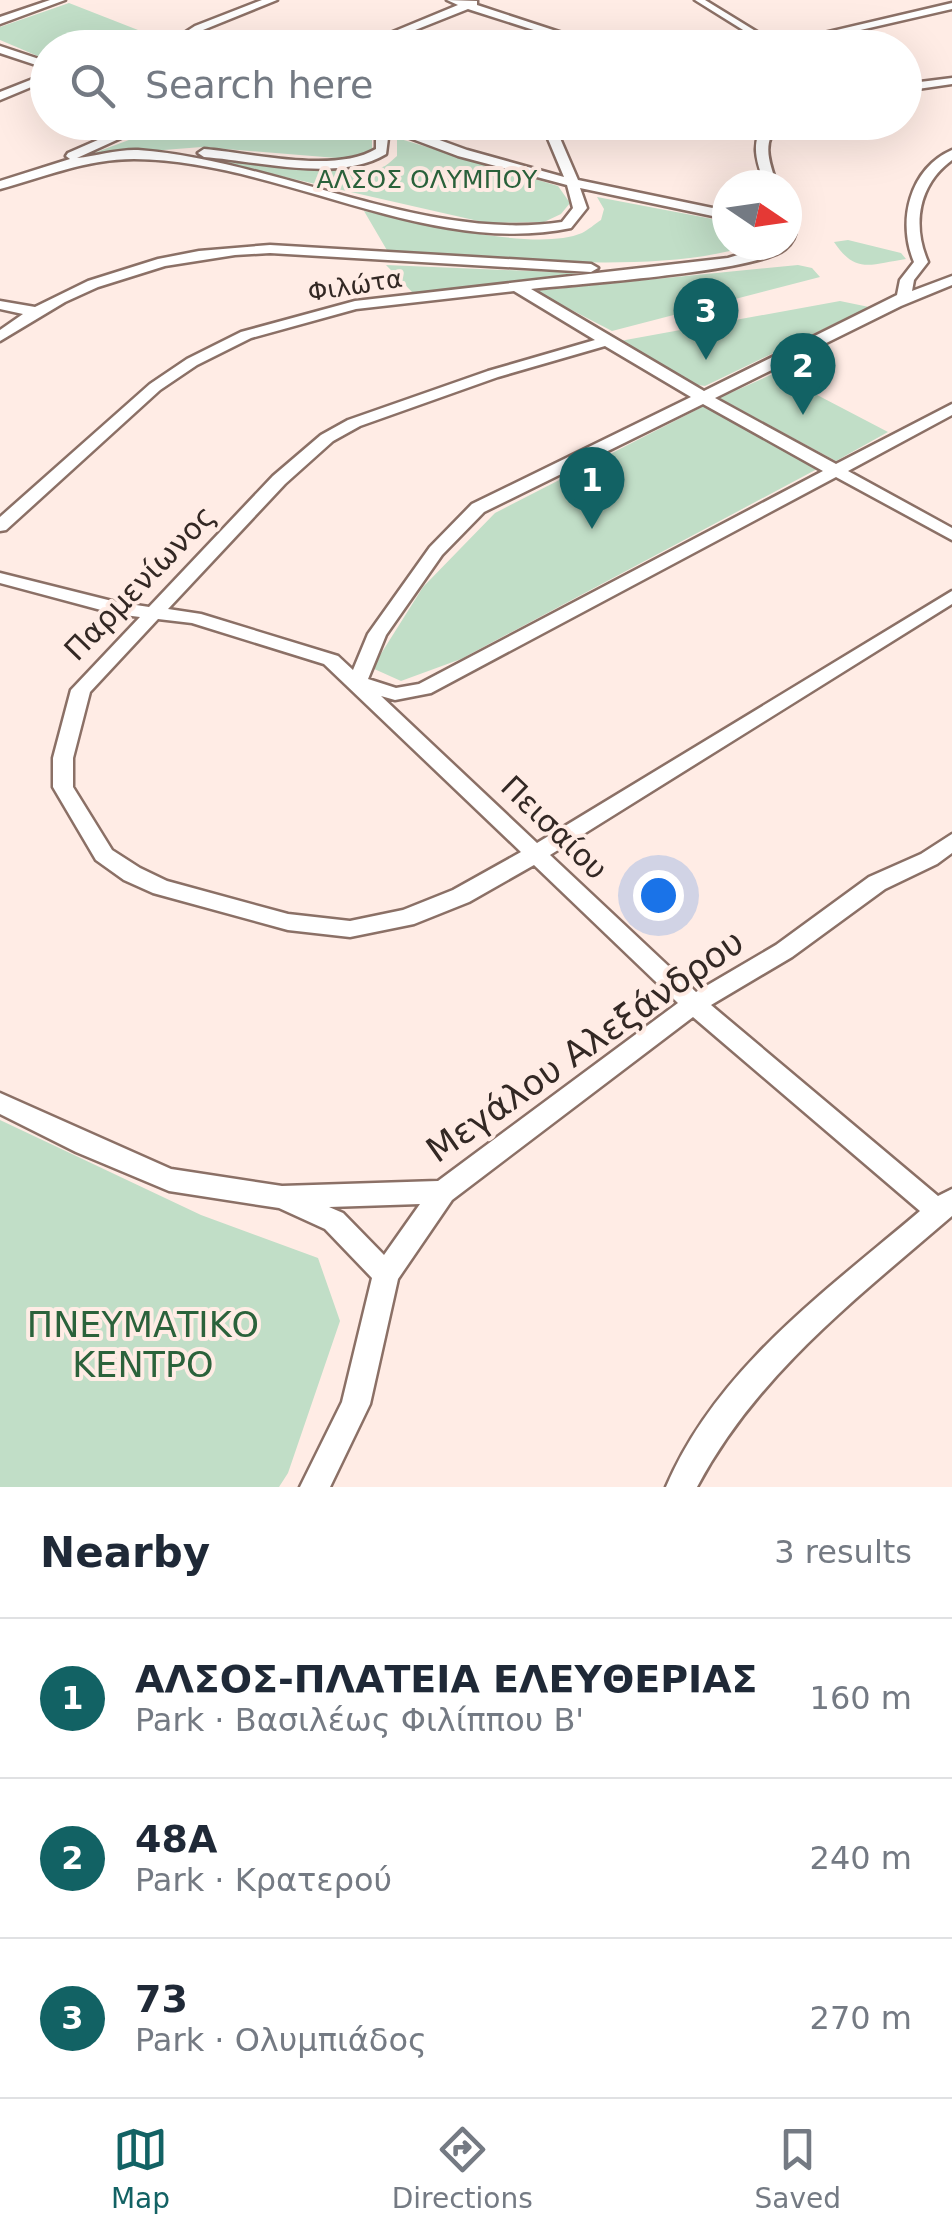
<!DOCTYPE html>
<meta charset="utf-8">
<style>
:root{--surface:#fff;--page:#f2f2f3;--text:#1f2937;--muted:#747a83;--line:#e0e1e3;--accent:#126264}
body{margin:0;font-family:"DejaVu Sans",sans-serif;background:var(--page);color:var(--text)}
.compass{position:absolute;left:712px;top:170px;width:90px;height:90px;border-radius:50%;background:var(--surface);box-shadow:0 10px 40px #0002;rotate:103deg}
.you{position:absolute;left:658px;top:895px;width:35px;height:35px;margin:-25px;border:8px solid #fff;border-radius:50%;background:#1a73e8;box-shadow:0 0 0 15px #1a73e833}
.badge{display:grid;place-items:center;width:65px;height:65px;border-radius:50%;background:var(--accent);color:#fff;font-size:32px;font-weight:700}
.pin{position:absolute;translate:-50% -82px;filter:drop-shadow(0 2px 5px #0008)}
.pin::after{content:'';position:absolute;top:52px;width:35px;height:30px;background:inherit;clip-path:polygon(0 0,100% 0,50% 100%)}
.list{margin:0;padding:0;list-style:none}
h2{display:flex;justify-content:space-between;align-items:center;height:130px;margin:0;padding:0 40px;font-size:42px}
h2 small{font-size:32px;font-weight:400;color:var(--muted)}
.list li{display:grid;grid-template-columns:65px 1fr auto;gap:30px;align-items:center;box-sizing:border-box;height:160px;padding:0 40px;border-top:2px solid var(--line)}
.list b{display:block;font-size:38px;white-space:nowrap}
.list p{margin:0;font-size:32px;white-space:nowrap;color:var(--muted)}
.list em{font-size:32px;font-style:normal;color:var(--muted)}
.icon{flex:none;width:55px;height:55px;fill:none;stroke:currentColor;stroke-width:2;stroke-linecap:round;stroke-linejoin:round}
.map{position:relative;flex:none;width:952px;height:1487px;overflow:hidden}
.search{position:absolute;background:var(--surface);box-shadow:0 10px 40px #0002;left:30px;right:30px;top:30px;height:110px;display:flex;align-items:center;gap:25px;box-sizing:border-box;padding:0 35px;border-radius:55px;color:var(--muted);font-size:38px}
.sheet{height:610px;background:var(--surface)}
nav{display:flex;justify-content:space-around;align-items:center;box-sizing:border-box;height:140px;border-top:2px solid var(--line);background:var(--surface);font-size:28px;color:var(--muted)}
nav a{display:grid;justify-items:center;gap:5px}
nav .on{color:var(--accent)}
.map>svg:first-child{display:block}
.green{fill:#c1dec7}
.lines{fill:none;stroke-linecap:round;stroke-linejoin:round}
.pedestrian-casing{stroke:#8b7066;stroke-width:5}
.minor-casing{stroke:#8b7066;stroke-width:5}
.pedestrian{fill:#fff;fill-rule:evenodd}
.minor{fill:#fff;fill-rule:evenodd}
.labels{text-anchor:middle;stroke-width:8;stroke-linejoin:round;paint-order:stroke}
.far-park-label{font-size:25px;fill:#2b623b;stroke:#ffece5}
.far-street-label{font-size:25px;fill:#332824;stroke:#ffece5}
.street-label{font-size:30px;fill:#332824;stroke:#ffece5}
.near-street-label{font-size:35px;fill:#332824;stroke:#ffece5}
.near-park-label{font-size:35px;fill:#2b623b;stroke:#ffece5}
</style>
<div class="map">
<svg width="952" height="1487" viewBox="0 0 952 1487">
<rect width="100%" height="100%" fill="#ffece5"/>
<path class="green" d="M 69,3 L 161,39 L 153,47 L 48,48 L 47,60 L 0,40 L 0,27 Z
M 177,122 L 360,123 L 372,138 L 372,149 L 349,159 L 202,147 L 86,156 Z
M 397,138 L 558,186 L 570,203 L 561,214 L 544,222 L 487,223 L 193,156 C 232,159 354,181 385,166 C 390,163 393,159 397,156 Z
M 597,197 L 718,220 L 727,225 L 727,245 L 751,245 C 655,277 491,256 388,252 L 364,211 C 416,221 535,253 582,233 C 588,230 595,224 601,220 L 604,209 Z
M 848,240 L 901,253 L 906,259 C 871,264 856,275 834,242 Z
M 386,265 L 579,273 L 413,293 Z
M 798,265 L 812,268 L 820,277 L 612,331 L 535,291 Z
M 840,301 L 869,307 L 705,386 L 691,384 L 620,341 Z
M 775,373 L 888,432 L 836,461 L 719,398 Z
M 704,406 L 819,468 L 461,659 L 401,681 L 372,668 L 423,587 L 495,513 Z
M 0,1120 L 201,1215 L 318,1258 L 340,1321 L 288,1473 L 279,1487 L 0,1487 Z"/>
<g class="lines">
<defs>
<path id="pedestrian" d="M 695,0 L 705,0 L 783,48 L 772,48 Z"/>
<path id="minor" d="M 50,0 L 65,0 L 0,24 L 0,17 Z
M 262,0 L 277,0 L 203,30 L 175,48 L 161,48 L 195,26 Z
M 447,0 L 477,1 L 477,5 L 608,48 L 590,48 L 468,9 L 370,48 L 354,48 L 458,5 Z
M 952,3 L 952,9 L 782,48 L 760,48 Z
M 0,46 L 48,62 L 48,69 L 0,53 Z
M 48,73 L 48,80 L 0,100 L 0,92 Z
M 952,78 L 952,84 L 904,91 L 904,84 Z
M 139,122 L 156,122 L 77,158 C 96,156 119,149 138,150 C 276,160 426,243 562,222 L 573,208 L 567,185 L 458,156 L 383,128 L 388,138 L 386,154 C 339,183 257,161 204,157 L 198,153 L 204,149 C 251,153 335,174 376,149 L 376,138 L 368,122 L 390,122 L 467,150 L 564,177 L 541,122 L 553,122 L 578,180 L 727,211 L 727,219 L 580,188 L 587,208 L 571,228 C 429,258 278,160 134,159 C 87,159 44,177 0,189 L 0,181 L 70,159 L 66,156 L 68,153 Z
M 766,122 L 780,122 C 761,143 769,161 777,185 L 765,185 C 757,162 749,143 766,122 Z
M 952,150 L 952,160 C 918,185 912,225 928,262 L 914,280 L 912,291 L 952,276 L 952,285 L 901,306 L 715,398 L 836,464 L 952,404 L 952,415 L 848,471 L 952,528 L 952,540 L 836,477 L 431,693 L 395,700 L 381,696 L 537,843 L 952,591 L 952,604 L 550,855 L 696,992 L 776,945 L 869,877 L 921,854 L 952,834 L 952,853 L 937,864 L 885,889 L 792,957 L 711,1005 L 938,1196 L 952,1189 L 952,1216 C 857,1298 757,1374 697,1487 L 666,1487 C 716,1369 826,1291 920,1211 L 693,1017 L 452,1200 L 398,1279 L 370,1404 L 330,1487 L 300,1487 L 342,1402 L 372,1278 L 325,1229 L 279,1208 L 169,1191 L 76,1152 L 0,1114 L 0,1093 L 171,1169 L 282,1186 L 438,1181 L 678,1003 L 534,865 L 469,902 L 414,924 L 350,937 L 288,930 L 153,893 L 124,880 L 96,860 L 53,787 L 53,758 L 71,690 L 140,617 L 116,614 L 0,583 L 0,573 L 116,602 L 149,607 L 273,476 L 321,435 L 348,420 L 488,371 L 595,340 L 514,291 L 356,309 L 251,338 L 197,365 L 160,390 L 6,530 L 0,531 L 0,517 L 150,384 L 187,359 L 241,332 L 355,301 L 728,258 L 771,245 L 787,245 L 787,208 L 792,209 C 799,225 797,239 785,249 C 757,272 576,284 531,289 L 704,391 L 897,295 L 900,280 L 914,262 C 897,222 909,169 952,150 ZM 605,346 L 691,397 L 472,504 L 430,547 L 368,634 L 353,670 L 338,656 L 201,614 L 168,609 L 285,484 L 333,441 L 360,426 L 498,377 ZM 703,404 L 823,471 L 419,684 L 396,688 L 368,679 L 386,635 L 442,555 L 484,512 ZM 158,619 L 192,623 L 324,664 L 521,852 L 453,890 L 403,910 L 350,921 L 288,914 L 167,881 L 140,868 L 112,850 L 73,787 L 73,758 L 90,692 ZM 420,1204 L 384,1255 L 343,1213 L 329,1207 Z
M 270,245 L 591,264 L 598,268 L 591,272 L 270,253 L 235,255 L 165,266 L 98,287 L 65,302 L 0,341 L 0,330 L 23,314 L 0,309 L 0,301 L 35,307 L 88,281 L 158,259 L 199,251 Z"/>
</defs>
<use href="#pedestrian" class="pedestrian-casing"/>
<use href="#minor" class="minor-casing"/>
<use href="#pedestrian" class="pedestrian"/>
<use href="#minor" class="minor"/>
</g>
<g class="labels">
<g class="far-park-label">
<text x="427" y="188">ΑΛΣΟΣ ΟΛΥΜΠΟΥ</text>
</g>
<g class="far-street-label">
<text transform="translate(355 285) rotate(-9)" y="9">Φιλώτα</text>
</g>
<g class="street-label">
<text transform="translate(140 583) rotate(-46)" y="10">Παρμενίωνος</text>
<text transform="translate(554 828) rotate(44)" y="10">Πεισαίου</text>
</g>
<g class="near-street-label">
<text transform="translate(585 1046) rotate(-35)" y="12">Μεγάλου Αλεξάνδρου</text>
</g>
<g class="near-park-label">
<text x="143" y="1337">ΠΝΕΥΜΑΤΙΚΟ<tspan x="143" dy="40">ΚΕΝΤΡΟ</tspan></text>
</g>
</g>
</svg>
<svg class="compass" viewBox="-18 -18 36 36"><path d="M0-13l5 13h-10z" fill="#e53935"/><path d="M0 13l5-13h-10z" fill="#747a83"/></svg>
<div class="you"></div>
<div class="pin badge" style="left:592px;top:529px">1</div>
<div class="pin badge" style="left:803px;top:415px">2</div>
<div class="pin badge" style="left:706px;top:360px">3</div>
<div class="search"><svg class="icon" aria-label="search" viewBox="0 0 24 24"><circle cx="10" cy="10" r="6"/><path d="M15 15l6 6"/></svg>Search here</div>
</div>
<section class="sheet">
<h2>Nearby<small>3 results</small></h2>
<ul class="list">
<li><span class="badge">1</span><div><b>ΑΛΣΟΣ-ΠΛΑΤΕΙΑ ΕΛΕΥΘΕΡΙΑΣ</b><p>Park · Βασιλέως Φιλίππου Β'</p></div><em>160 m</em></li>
<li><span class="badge">2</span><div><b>48Α</b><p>Park · Κρατερού</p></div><em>240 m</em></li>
<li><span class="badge">3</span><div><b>73</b><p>Park · Ολυμπιάδος</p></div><em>270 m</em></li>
</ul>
</section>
<nav>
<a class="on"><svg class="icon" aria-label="map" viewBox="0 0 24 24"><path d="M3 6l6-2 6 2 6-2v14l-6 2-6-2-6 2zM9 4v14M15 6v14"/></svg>Map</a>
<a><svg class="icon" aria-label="directions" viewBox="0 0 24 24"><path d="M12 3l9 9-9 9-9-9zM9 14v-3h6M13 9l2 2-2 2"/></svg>Directions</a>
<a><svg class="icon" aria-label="saved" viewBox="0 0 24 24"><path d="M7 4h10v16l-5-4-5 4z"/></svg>Saved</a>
</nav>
